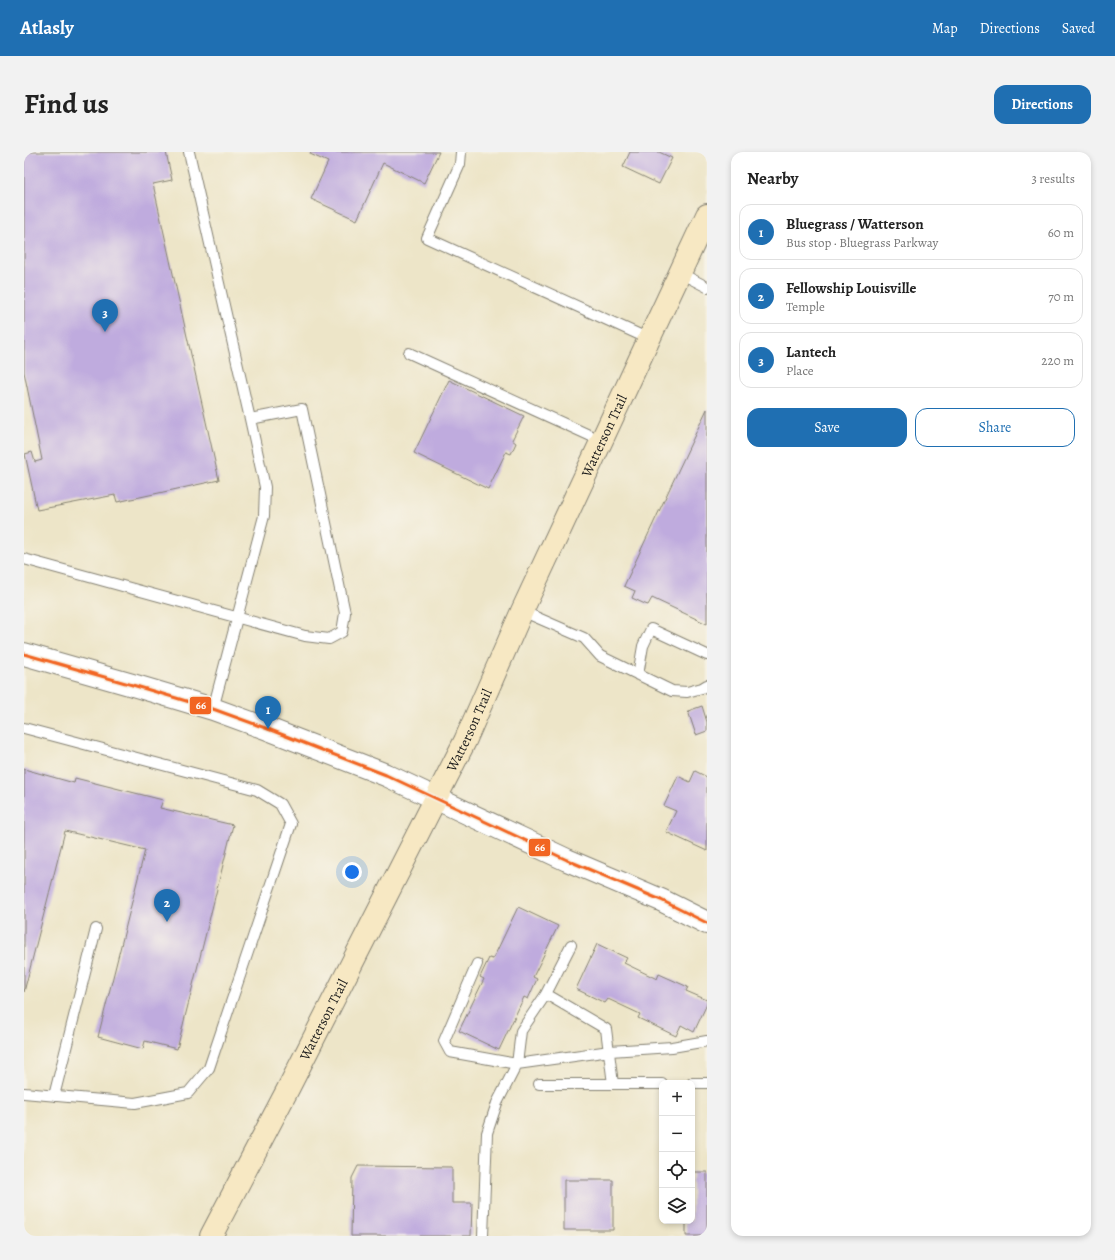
<!DOCTYPE html>
<meta charset="utf-8">
<style>
:root{--surface:#fff;--page:#f2f2f2;--text:#222;--muted:#767676;--line:#e0e0e0;--accent:#1f6fb2}
body{margin:0;font-family:Alegreya,serif;background:var(--page);color:var(--text)}
.controls{position:absolute;right:12px;bottom:12px;display:grid;overflow:hidden;border-radius:8px;box-shadow:0 2px 6px #0003}
.controls button{width:36px;height:36px;display:grid;place-items:center;padding:0;border:0;border-bottom:1px solid var(--line);background:var(--surface);color:var(--text);font:20px sans-serif}
.you{position:absolute;left:328px;top:720px;width:14px;height:14px;margin:-10px;border:3px solid #fff;border-radius:50%;background:#1a73e8;box-shadow:0 0 0 6px #1a73e833}
.badge{display:grid;place-items:center;width:26px;height:26px;border-radius:50%;background:var(--accent);color:#fff;font-size:13px;font-weight:700}
.pin{position:absolute;translate:-50% -33px;filter:drop-shadow(0 1px 2px #0008)}
.pin::after{content:'';position:absolute;top:21px;width:14px;height:12px;background:inherit;clip-path:polygon(0 0,100% 0,50% 100%)}
.list{margin:0;padding:0;list-style:none}
h2{display:flex;justify-content:space-between;align-items:center;height:52px;margin:0;padding:0 16px;font-size:17px}
h2 small{font-size:13px;font-weight:400;color:var(--muted)}
.list li{display:grid;grid-template-columns:26px 1fr auto;gap:12px;align-items:center;box-sizing:border-box;height:56px;margin:0 8px 8px;padding:0 8px;border:1px solid var(--line);border-radius:12px}
.list b{display:block;font-size:15px;white-space:nowrap}
.list p{margin:0;font-size:13px;white-space:nowrap;color:var(--muted)}
.list em{font-size:13px;font-style:normal;color:var(--muted)}
.actions{display:flex;gap:8px;padding:12px 16px}
.actions a{flex:1;padding:9px 0;border:1px solid var(--accent);border-radius:12px;text-align:center;font-size:14px;color:var(--accent)}
.actions .main{background:var(--accent);color:#fff}
.icon{flex:none;width:22px;height:22px;fill:none;stroke:currentColor;stroke-width:2;stroke-linecap:round;stroke-linejoin:round}
.map{position:relative;flex:none;width:683px;height:1084px;overflow:hidden;border-radius:12px}
header{display:flex;align-items:center;gap:24px;box-sizing:border-box;height:56px;padding:0 20px;background:var(--accent);color:#fff}
header strong{font-size:19px}
nav{display:flex;gap:22px;margin-inline-start:auto;font-size:14px}
.intro{display:flex;align-items:center;justify-content:space-between;box-sizing:border-box;height:96px;padding:0 24px}
h1{margin:0;font-size:28px}
.button{padding:10px 18px;border-radius:12px;background:var(--accent);color:#fff;font-size:14px;font-weight:700}
main{display:flex;gap:24px;padding:0 24px}
aside{flex:1;background:var(--surface);border-radius:12px;box-shadow:0 2px 6px #0003}
.map>svg:first-child{display:block}
.building{fill:#bfabde}
.lines{fill:none;stroke-linecap:round;stroke-linejoin:round}
.service-casing{stroke:#848072;stroke-width:12}
.tertiary-casing{stroke:#848072;stroke-width:24}
.secondary-casing{stroke:#848072;stroke-width:24}
.service{stroke:#fff;stroke-width:10}
.tertiary{stroke:#fff;stroke-width:22}
.secondary{stroke:#f7e8c3;stroke-width:22}
.bus-1-casing{stroke:#f7f3e8;stroke-width:6}
.bus-1{stroke:#f26522;stroke-width:3}
.labels{text-anchor:middle;stroke-width:3;stroke-linejoin:round;paint-order:stroke}
.street-label{font-size:14px;fill:#1c1c1c;stroke:#f7f3e8}
.line-badge{stroke:#f7f3e8;stroke-width:1.5}
.badge-label{font-size:11px;text-anchor:middle;font-weight:bold;fill:#fff}
</style>
<header>
<strong>Atlasly</strong>
<nav><a>Map</a><a>Directions</a><a>Saved</a></nav>
</header>
<div class="intro"><h1>Find us</h1><a class="button">Directions</a></div>
<main>
<div class="map">
<svg width="683" height="1084" viewBox="0 0 683 1084">
<rect width="100%" height="100%" fill="#f7f3e8"/>
<filter id="ink" filterUnits="userSpaceOnUse"><feTurbulence type="fractalNoise" baseFrequency=".025" numOctaves="2"/><feDisplacementMap in="SourceGraphic" scale="8" xChannelSelector="R" yChannelSelector="G"/><feConvolveMatrix kernelMatrix="1 2 1 2 8 2 1 2 1" color-interpolation-filters="sRGB"/></filter>
<filter id="wash" filterUnits="userSpaceOnUse"><feTurbulence type="fractalNoise" baseFrequency=".012" numOctaves="4" result="noise"/><feDisplacementMap in="SourceGraphic" scale="16" xChannelSelector="R" yChannelSelector="G"/><feGaussianBlur stdDeviation="0.9" result="paint"/><feColorMatrix in="noise" values="0 0 0 0 0 0 0 0 0 0 0 0 0 0 0 0 0 1.4 0 .05"/><feComposite in="paint" operator="in"/></filter>
<g filter="url(#wash)">
<rect width="100%" height="100%" fill="#ede5c8"/>
<g id="blocks">
<path class="building" d="M 0,0 L 142,0 L 148,28 L 129,32 L 195,328 L 93,350 L 91,343 L 13,358 L 1,302 L 8,300 L 11,310 L 18,308 L 0,220 Z
M 287,0 L 415,0 L 400,31 L 359,11 L 333,68 L 287,47 L 304,10 L 286,2 Z
M 606,0 L 635,0 L 648,6 L 635,32 L 599,15 Z
M 425,228 L 500,264 L 488,288 L 492,291 L 487,302 L 482,300 L 464,337 L 390,301 Z
M 683,257 L 683,472 L 628,446 L 624,453 L 621,452 L 608,446 L 611,439 L 600,434 Z
M 678,554 L 683,570 L 683,579 L 672,583 L 664,559 Z
M 0,617 L 50,631 L 51,626 L 139,648 L 136,656 L 209,673 L 153,897 L 121,889 L 119,897 L 74,885 L 121,698 L 41,679 L 0,840 Z
M 671,619 L 683,625 L 683,699 L 642,680 L 652,659 L 640,654 L 654,624 L 666,630 Z
M 494,755 L 534,774 L 509,825 L 513,827 L 504,847 L 500,845 L 475,898 L 435,879 L 460,827 L 456,825 L 465,806 L 469,807 Z
M 573,792 L 603,806 L 600,811 L 633,827 L 635,822 L 664,835 L 662,839 L 683,848 L 683,852 L 670,880 L 657,873 L 652,884 L 614,866 L 616,862 L 584,847 L 581,851 L 552,837 Z
M 334,1014 L 428,1015 L 428,1051 L 448,1051 L 447,1084 L 327,1084 L 328,1026 Z
M 668,1020 L 683,1020 L 683,1084 L 662,1084 L 662,1069 L 668,1069 Z
M 540,1028 L 589,1028 L 589,1078 L 540,1078 Z"/>
</g>
</g>
<g filter="url(#ink)">
<use href="#blocks" fill-opacity="0" stroke="#848072" stroke-width="1"/>
<g class="lines">
<defs>
<path id="service" d="M 437,0 L 436,12 L 403,86 L 625,187
M 656,121 L 683,135
M 385,201 L 578,289
M 0,407 L 281,484 L 305,487 L 318,480 L 321,461 L 278,257 L 226,267 L 165,0
M 498,459 L 560,486 L 576,504 L 648,539 L 663,540 L 678,536 L 683,533
M 614,523 L 619,494 L 627,477 L 683,503
M 189,557 L 240,364 L 241,335 L 226,267
M 0,576 L 233,638 L 256,652 L 267,672 L 185,916 L 164,941 L 111,951 L 0,941
M 547,793 L 522,842 L 582,877 L 589,932
M 453,812 L 420,889 L 426,900 L 493,912 L 497,879 L 522,842
M 668,931 L 683,931
M 515,932 L 638,932
M 30,944 L 72,777
M 459,1084 L 463,981 L 473,951 L 493,912 L 586,899 L 648,895 L 683,889"/>
<path id="tertiary" d="M 0,502 L 112,534 L 189,557 L 244,577 L 362,623 L 543,708 L 637,748 L 683,771"/>
<g id="secondary">
<path id="s1" d="M 187,1084 L 265,935 L 441,589 L 498,459 L 683,63"/>
</g>
</defs>
<use href="#service" class="service-casing"/>
<use href="#tertiary" class="tertiary-casing"/>
<use href="#secondary" class="secondary-casing"/>
<use href="#service" class="service"/>
<use href="#tertiary" class="tertiary"/>
<use href="#secondary" class="secondary"/>
<defs>
<path id="bus-1" d="M 0,502 L 112,534 L 189,557 L 244,577 L 362,623 L 543,708 L 637,748 L 683,771"/>
</defs>
<use href="#bus-1" class="bus-1-casing"/>
<use href="#bus-1" class="bus-1"/>
</g>
</g>
<g class="labels">
<g class="street-label">
<text dy="5" stroke="none"><textPath href="#s1" startOffset="892">Watterson Trail</textPath></text>
<text dy="5" stroke="none"><textPath href="#s1" startOffset="568">Watterson Trail</textPath></text>
<text dy="5" stroke="none"><textPath href="#s1" startOffset="244">Watterson Trail</textPath></text>
</g>
</g>
<g class="line-badge">
<rect x="165" y="544" width="23" height="19" rx="4" fill="#f26522"/>
<rect x="504" y="686" width="23" height="19" rx="4" fill="#f26522"/>
</g>
<g class="badge-label">
<text x="177" y="557">66</text>
<text x="516" y="699">66</text>
</g>
</svg>
<div class="controls">
<button>+</button>
<button>−</button>
<button><svg class="icon" aria-label="locate" viewBox="0 0 24 24"><circle cx="12" cy="12" r="6"/><path d="M12 2v4M12 18v4M2 12h4M18 12h4"/></svg></button>
<button><svg class="icon" aria-label="layers" viewBox="0 0 24 24"><path d="M12 4l9 5-9 5-9-5zM3 14l9 5 9-5"/></svg></button>
</div>
<div class="you"></div>
<div class="pin badge" style="left:244px;top:577px">1</div>
<div class="pin badge" style="left:143px;top:770px">2</div>
<div class="pin badge" style="left:81px;top:180px">3</div>
</div>
<aside>
<h2>Nearby<small>3 results</small></h2>
<ul class="list">
<li><span class="badge">1</span><div><b>Bluegrass / Watterson</b><p>Bus stop · Bluegrass Parkway</p></div><em>60 m</em></li>
<li><span class="badge">2</span><div><b>Fellowship Louisville</b><p>Temple</p></div><em>70 m</em></li>
<li><span class="badge">3</span><div><b>Lantech</b><p>Place</p></div><em>220 m</em></li>
</ul>
<div class="actions"><a class="main">Save</a><a>Share</a></div>
</aside>
</main>
